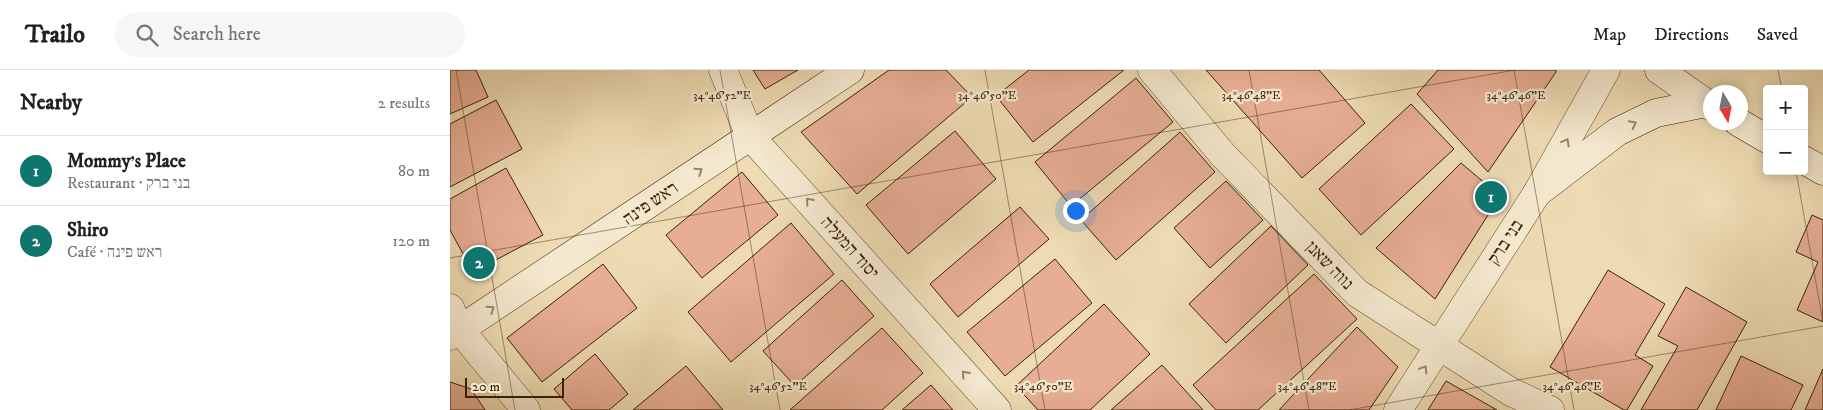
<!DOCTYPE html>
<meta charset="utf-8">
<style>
:root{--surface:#fff;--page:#f6f6f6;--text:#202124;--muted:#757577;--line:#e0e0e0;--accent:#0f766e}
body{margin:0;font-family:"IM FELL DW Pica","Frank Ruhl Libre",serif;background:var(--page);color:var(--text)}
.controls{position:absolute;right:15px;top:15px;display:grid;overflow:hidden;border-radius:5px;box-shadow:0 2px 12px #0003}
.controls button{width:45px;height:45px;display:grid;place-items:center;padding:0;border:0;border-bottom:1px solid var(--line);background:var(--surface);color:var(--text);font:25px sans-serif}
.compass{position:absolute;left:1253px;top:15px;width:45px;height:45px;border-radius:50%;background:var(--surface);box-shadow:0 2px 12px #0003;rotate:170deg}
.scale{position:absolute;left:15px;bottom:12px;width:99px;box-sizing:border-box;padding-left:5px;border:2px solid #3a2306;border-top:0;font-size:14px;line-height:18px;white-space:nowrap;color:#3a2306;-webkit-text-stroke:4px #f4e8ce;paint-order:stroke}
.you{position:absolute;left:625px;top:140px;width:18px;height:18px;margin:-12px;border:4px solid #fff;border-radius:50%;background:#1a73e8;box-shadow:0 0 0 8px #1a73e833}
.badge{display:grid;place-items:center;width:32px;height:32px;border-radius:50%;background:var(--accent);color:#fff;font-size:16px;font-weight:700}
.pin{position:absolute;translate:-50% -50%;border:2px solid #fff;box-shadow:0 1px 5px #0006}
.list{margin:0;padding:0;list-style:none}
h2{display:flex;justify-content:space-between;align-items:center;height:65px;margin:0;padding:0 20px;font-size:21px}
h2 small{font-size:16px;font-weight:400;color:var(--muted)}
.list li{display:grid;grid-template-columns:32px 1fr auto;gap:15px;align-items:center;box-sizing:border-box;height:70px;padding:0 20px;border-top:1px solid var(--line)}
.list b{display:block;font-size:19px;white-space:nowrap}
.list p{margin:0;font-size:16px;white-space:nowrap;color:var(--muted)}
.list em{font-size:16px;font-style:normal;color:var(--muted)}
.icon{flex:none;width:28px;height:28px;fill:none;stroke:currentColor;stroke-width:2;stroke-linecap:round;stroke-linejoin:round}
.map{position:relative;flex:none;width:1373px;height:340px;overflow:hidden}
header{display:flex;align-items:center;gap:30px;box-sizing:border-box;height:70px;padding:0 25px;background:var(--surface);border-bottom:1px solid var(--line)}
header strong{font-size:24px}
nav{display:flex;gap:28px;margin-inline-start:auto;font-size:18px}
.search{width:350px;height:45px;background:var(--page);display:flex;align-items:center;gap:12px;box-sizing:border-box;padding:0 18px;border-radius:28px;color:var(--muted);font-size:19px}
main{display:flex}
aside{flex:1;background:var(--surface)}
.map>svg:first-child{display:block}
.building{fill:#e7ae95;stroke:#3a2306}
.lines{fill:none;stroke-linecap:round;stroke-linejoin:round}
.street-casing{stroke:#675131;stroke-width:29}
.secondary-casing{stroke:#3a2306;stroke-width:29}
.street{stroke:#f4e8ce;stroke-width:28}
.secondary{stroke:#f4e8ce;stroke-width:28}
.oneway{stroke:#97866a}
.ticks{fill:none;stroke:#3a2306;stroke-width:1;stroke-opacity:0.45}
.labels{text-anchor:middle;stroke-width:4.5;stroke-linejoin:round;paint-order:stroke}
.street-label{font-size:18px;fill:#3a2306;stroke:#f4e8ce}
.ticks-label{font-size:12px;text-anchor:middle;fill:#3a2306;stroke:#f4e8ce;stroke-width:4.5;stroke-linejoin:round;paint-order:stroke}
</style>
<header>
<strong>Trailo</strong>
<div class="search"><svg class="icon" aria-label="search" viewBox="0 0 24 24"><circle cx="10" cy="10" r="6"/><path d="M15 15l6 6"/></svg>Search here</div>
<nav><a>Map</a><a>Directions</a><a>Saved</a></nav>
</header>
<main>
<aside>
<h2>Nearby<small>2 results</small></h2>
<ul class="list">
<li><span class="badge">1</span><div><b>Mommy׳s Place</b><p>Restaurant · בני ברק</p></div><em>80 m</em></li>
<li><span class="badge">2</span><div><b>Shiro</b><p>Café · ראש פינה</p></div><em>120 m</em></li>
</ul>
</aside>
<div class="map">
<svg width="1373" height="340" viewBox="0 0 1373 340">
<rect width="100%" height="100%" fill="#eedbb3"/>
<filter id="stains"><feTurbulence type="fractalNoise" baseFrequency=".004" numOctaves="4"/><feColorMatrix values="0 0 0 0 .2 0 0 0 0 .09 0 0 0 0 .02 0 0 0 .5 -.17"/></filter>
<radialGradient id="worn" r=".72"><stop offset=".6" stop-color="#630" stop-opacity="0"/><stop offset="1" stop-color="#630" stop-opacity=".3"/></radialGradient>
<path class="building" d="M 0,0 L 26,0 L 38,27 L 0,44 Z
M 303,0 L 348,0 L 315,19 Z
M 439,0 L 496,0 L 522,27 L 407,124 L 351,62 Z
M 579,0 L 674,0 L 583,72 L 546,26 Z
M 756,0 L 869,0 L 915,53 L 852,108 Z
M 988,0 L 1106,0 L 1106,2 L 1038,102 L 967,24 Z
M 686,8 L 723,52 L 621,136 L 585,92 Z
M 46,30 L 72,79 L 0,117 L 0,54 Z
M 961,34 L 1004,79 L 911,165 L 869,119 Z
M 505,61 L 546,109 L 458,184 L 416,135 Z
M 730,62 L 765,102 L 666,190 L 631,150 Z
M 1011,93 L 1050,126 L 985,229 L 926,178 Z
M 56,98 L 93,165 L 23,202 L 0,160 L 0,129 Z
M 292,102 L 328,145 L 252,208 L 216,165 Z
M 776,111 L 813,150 L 760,198 L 724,158 Z
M 570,137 L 599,169 L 508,247 L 480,214 Z
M 1362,145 L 1373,150 L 1373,252 L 1347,240 L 1368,192 L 1346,182 Z
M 341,153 L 384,204 L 281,292 L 238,242 Z
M 821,156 L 858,195 L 776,273 L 739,234 Z
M 605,189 L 642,233 L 555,306 L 517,262 Z
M 153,194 L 187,238 L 92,312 L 57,268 Z
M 1158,200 L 1215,234 L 1185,285 L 1203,296 L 1177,340 L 1174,340 L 1100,297 Z
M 864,204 L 907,249 L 808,340 L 766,340 L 743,315 Z
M 392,210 L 424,246 L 345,316 L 313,281 Z
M 1236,217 L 1297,252 L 1247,340 L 1191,340 L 1228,276 L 1208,266 Z
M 654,234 L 700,284 L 640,340 L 588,340 L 566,316 Z
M 907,257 L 948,297 L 919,340 L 829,340 Z
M 432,258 L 473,303 L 432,340 L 340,340 Z
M 145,284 L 178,324 L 159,340 L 122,340 L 104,319 Z
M 1291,286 L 1353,315 L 1341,340 L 1266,340 Z
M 712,295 L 753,340 L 661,340 Z
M 236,296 L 273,340 L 183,340 Z
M 1373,299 L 1373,340 L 1355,340 Z
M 996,311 L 1047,340 L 978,340 Z
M 0,312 L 21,319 L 35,340 L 0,340 Z
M 481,315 L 503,340 L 452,340 Z"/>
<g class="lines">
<defs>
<path id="street" d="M 273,0 L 300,66 L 547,340
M 702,0 L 773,85 L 907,223 L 1061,322 L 1100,340
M 0,238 L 10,260 L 76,340
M 948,340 L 1087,123 L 1156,0"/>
<path id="secondary" d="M 1209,0 L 1260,36
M 1288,52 L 1317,69
M 1354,90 L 1373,101
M 1087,123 L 1167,62 L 1206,43 L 1256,33
M 0,266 L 400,0"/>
</defs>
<use href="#street" class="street-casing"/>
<use href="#secondary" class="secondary-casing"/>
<use href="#street" class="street"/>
<use href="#secondary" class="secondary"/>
</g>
<defs><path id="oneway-chevron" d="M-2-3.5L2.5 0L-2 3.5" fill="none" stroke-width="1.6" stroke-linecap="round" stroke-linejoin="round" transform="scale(1.25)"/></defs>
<g class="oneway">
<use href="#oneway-chevron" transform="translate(1183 54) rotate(-26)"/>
<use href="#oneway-chevron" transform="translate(1116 72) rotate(-61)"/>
<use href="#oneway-chevron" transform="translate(249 101) rotate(-34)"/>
<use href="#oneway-chevron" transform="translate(359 131) rotate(-132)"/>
<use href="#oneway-chevron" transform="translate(41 239) rotate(-34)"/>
<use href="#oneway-chevron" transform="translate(974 299) rotate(-58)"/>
<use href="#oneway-chevron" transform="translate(515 304) rotate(-132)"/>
</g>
<path class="ticks" d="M 6,0 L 65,340M 270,0 L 330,340M 535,0 L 595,340M 799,0 L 859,340M 1064,0 L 1124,340M 1328,0 L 1332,19M 1346,101 L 1373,252M 0,188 L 1065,0M 899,340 L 1373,256"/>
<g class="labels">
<g class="street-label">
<text transform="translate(200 133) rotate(-34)" y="6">ראש פינה</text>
<text transform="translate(1055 172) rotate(-57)" y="6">בני ברק</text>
<text transform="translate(400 177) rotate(48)" y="6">יסוד המעלה</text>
<text transform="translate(880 195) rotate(46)" y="6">נווה שאנן</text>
</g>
</g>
<g class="ticks-label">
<text x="272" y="29">34°46'52"E</text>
<text x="537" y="29">34°46'50"E</text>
<text x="801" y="29">34°46'48"E</text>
<text x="1066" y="29">34°46'46"E</text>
<text x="328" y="320">34°46'52"E</text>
<text x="593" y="320">34°46'50"E</text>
<text x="857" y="320">34°46'48"E</text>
<text x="1122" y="320">34°46'46"E</text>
</g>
<rect width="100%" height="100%" filter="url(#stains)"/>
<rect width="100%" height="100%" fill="url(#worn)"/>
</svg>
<div class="controls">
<button>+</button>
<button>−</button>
</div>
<svg class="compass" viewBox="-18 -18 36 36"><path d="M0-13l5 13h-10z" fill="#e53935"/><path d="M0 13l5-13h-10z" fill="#757577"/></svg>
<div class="scale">20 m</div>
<div class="you"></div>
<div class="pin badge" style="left:1041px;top:127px">1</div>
<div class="pin badge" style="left:29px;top:193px">2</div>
</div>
</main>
